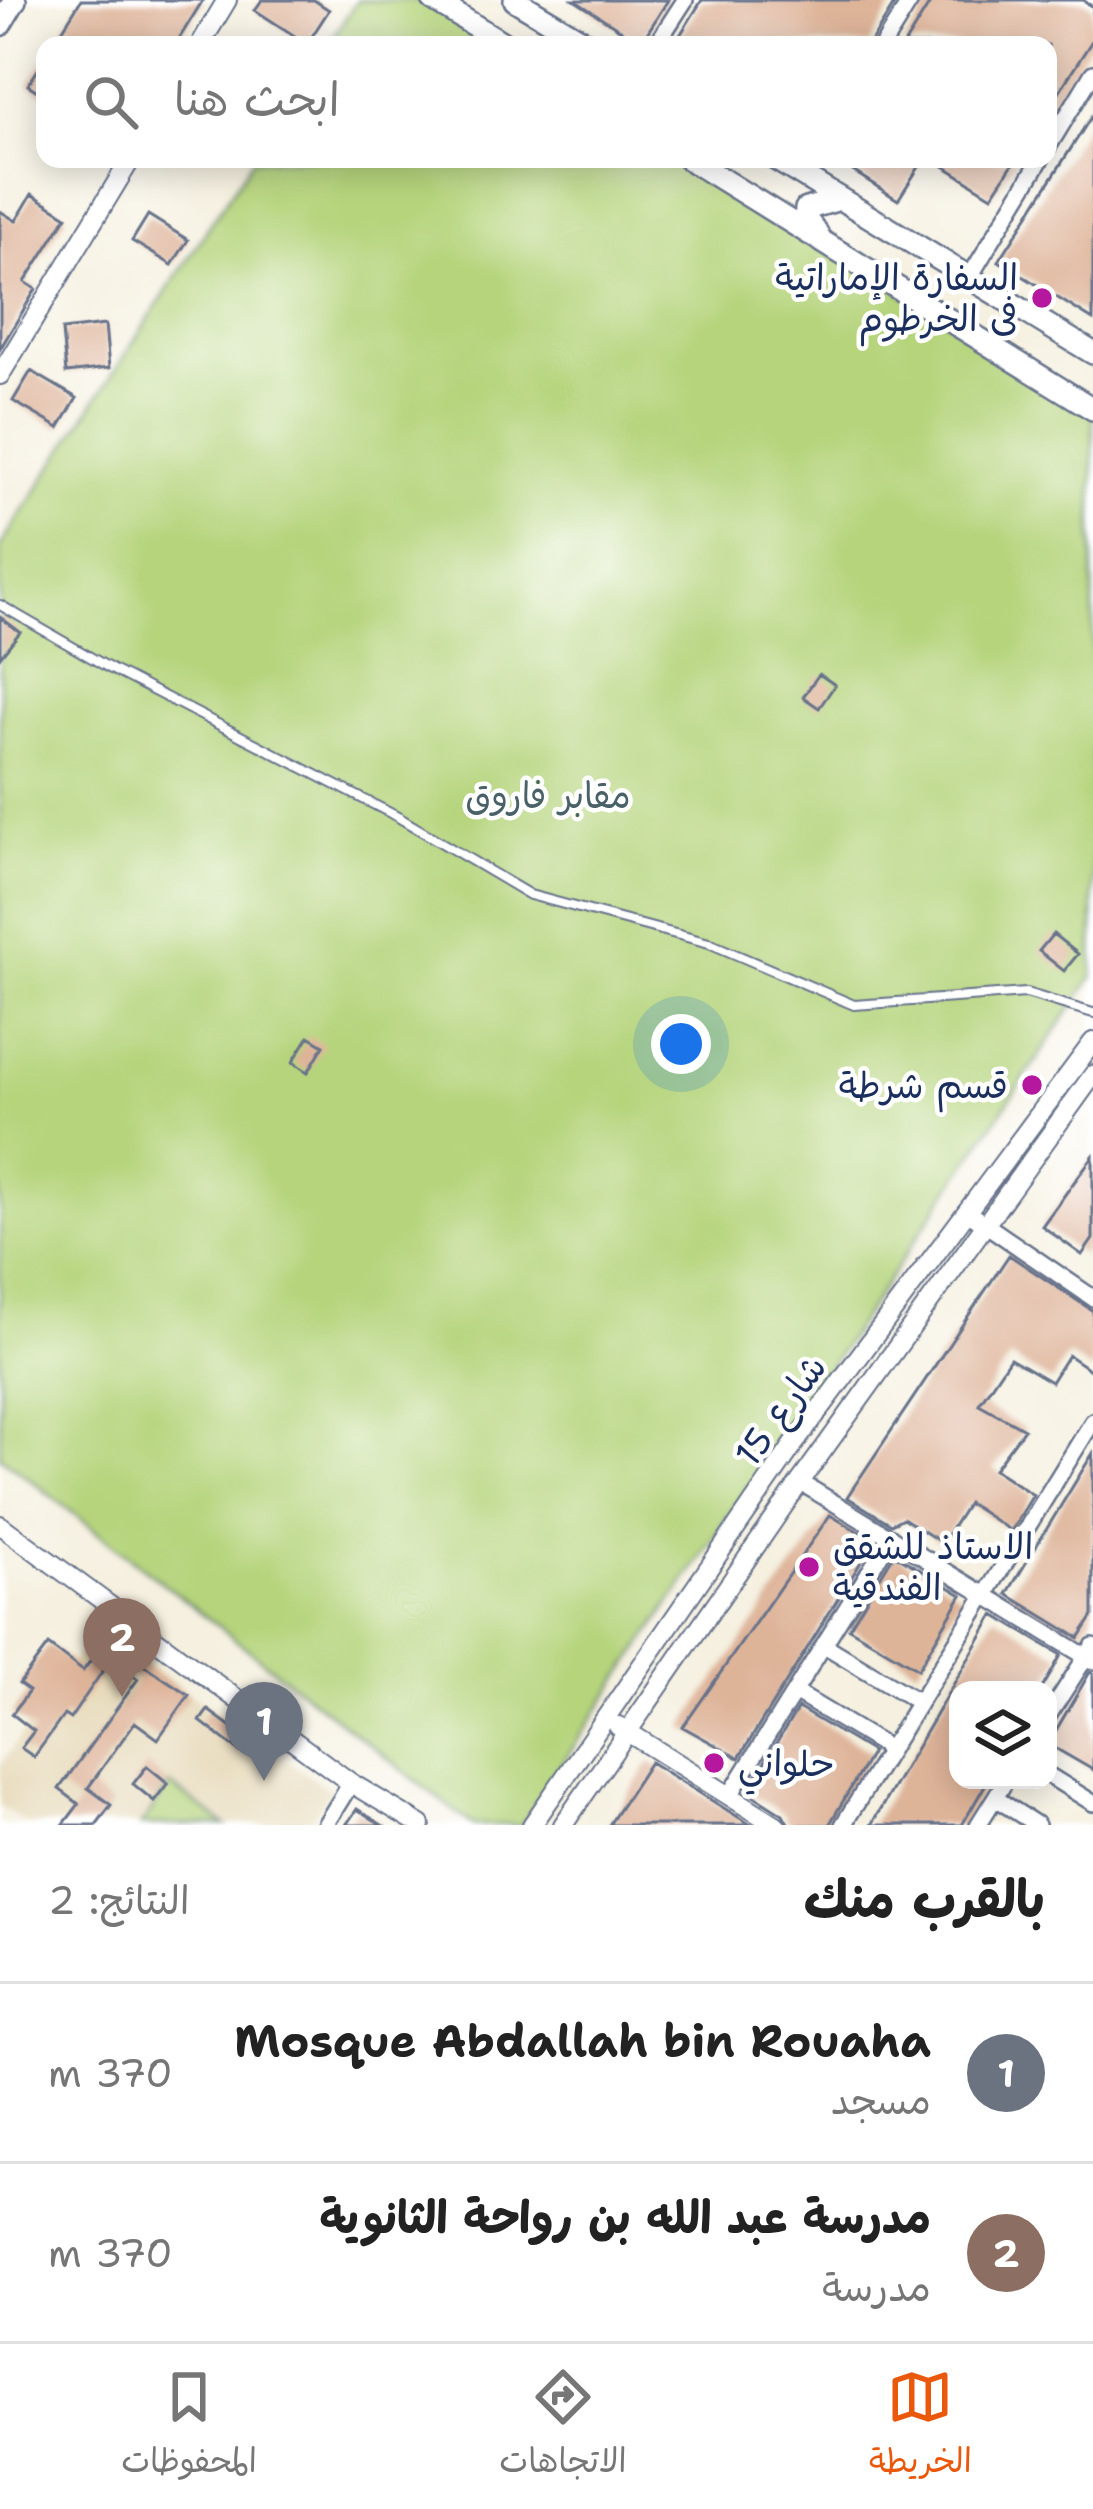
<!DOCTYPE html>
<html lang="ar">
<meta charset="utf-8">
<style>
:root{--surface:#fff;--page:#f6f6f6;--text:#222;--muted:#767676;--line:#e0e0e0;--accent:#ea580c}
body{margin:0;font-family:"Shantell Sans","Playpen Sans Arabic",sans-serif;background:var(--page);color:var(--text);direction:rtl}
.controls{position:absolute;right:36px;bottom:36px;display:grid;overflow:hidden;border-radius:24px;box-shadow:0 6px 30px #0003}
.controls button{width:108px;height:108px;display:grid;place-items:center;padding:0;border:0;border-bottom:3px solid var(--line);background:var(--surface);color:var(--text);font:60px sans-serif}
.you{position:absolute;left:681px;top:1044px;width:42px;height:42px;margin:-30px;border:9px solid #fff;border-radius:50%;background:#1a73e8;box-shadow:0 0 0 18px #1a73e833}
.badge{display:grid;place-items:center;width:78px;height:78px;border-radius:50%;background:var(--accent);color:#fff;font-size:39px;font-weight:700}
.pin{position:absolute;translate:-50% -99px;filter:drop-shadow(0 3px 6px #0008)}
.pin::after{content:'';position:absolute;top:63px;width:42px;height:36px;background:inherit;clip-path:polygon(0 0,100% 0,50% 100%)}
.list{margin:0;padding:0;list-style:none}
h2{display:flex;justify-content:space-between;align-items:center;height:156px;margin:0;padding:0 48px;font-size:51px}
h2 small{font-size:39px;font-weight:400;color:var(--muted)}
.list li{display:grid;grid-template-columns:78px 1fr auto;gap:36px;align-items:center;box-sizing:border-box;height:180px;padding:0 48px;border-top:3px solid var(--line)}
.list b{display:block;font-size:45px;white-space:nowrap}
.list p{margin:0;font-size:39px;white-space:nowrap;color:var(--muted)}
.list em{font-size:39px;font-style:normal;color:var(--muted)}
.icon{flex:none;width:66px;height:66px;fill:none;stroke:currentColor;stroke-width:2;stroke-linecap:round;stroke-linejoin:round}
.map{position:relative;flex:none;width:1093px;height:1825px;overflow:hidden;direction:ltr}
.search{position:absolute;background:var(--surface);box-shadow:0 6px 30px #0003;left:36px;right:36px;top:36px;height:132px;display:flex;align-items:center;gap:30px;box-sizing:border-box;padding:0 42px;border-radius:24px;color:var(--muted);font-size:45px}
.sheet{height:516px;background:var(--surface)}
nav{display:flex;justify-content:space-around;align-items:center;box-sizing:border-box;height:168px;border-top:3px solid var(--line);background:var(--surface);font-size:33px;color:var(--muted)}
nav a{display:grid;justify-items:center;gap:6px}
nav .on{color:var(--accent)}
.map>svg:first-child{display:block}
.built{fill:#e7daba}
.green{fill:#b5d47b;stroke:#68826c;stroke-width:3}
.building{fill:#deb499}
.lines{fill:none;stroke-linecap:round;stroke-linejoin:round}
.service-casing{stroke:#67738b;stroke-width:12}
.minor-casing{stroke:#67738b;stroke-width:20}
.tertiary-casing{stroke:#67738b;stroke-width:22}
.secondary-casing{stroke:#67738b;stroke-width:26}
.service{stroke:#fff;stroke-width:8}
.minor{stroke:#fff;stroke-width:15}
.tertiary{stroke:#fff;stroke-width:18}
.secondary{stroke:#fff;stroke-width:21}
.poi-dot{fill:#b5179e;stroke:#fff;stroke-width:4.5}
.labels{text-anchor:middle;stroke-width:9;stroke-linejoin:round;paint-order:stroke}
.poi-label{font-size:36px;fill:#1b2f5e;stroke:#fff;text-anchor:end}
.park-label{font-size:36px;fill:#496167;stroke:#fff}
.street-label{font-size:36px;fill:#1b2f5e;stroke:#fff}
</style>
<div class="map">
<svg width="1093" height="1825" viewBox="0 0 1093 1825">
<rect width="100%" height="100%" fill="#fff"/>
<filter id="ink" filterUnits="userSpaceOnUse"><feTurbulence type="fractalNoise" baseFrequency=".00833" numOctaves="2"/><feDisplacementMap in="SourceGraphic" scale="24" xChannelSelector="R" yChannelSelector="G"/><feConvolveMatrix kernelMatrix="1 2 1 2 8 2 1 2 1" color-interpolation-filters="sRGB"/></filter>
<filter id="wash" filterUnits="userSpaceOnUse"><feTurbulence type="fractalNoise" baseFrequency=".004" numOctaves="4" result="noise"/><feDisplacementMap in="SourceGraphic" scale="48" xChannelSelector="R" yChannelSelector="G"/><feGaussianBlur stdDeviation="2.7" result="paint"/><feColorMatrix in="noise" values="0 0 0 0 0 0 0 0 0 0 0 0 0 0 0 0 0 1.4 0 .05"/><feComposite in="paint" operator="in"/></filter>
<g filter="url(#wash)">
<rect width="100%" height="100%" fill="#f5f0df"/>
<path class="built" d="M 95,1628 L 331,1791 L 308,1825 L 28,1825 L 0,1806 L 0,1766 Z"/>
<path class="green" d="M 357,0 L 433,0 L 506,45 L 328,45 Z
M 253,159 L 692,159 L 1093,413 L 1093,976 L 521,1825 L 473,1825 L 0,1456 L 0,547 Z
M 170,1785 L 226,1825 L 141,1825 Z"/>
<g id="blocks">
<path class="building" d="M 81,0 L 203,0 L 177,42 L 53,45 Z
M 262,0 L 314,0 L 329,10 L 307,44 L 255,10 Z
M 574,0 L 668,0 L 641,43 Z
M 702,0 L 897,0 L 869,45 L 674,45 Z
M 932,0 L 1083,0 L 1093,7 L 1093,39 L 1048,109 L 1048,45 L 904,45 Z
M 45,59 L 45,96 L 28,85 Z
M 1093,114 L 1093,320 L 999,261 Z
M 834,159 L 924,159 L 898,200 Z
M 933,159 L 1016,159 L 992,196 Z
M 32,194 L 67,216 L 25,282 L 36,289 L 0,349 L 0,211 L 16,221 Z
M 148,215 L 188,240 L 172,265 L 132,241 Z
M 105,325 L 109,368 L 66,373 L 62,330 Z
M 31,371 L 77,398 L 59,428 L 13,401 Z
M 0,617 L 20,632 L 0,657 Z
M 819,674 L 835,685 L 819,708 L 803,697 Z
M 1053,934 L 1078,954 L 1064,971 L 1039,951 Z
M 309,1036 L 324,1045 L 308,1072 L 293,1062 Z
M 1093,1156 L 1093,1239 L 1082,1255 L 1042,1226 Z
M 1009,1255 L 1093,1311 L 1093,1372 L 1068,1355 L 1051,1382 L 1010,1358 L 979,1404 L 1024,1429 L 994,1469 L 1033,1495 L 1011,1531 L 968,1503 L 942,1543 L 903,1518 L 891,1524 L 847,1497 Z
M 1093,1453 L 1093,1616 L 1079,1638 L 1007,1594 Z
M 830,1515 L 874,1541 L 739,1758 L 683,1727 Z
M 894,1554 L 962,1595 L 918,1669 L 849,1628 Z
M 994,1615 L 1061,1655 L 1050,1675 L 1041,1690 L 958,1690 L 958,1780 L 988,1780 L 962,1825 L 871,1825 Z
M 98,1635 L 189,1695 L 158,1739 L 135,1722 L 88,1788 L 111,1805 L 96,1825 L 63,1825 L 79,1804 L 59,1789 L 138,1679 L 110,1660 L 70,1719 L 64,1715 L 34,1757 L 21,1748 L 34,1731 L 12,1714 L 29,1691 L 19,1684 L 48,1645 L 83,1671 L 97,1652 L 90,1647 Z
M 1090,1672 L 1093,1673 L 1093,1770 L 1048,1744 Z
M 798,1708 L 872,1752 L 829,1825 L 789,1825 L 783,1814 L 747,1791 Z
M 208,1710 L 249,1740 L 240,1752 L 200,1721 Z
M 650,1762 L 751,1825 L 609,1825 Z
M 147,1766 L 168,1783 L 154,1801 L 133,1784 Z
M 357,1809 L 382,1825 L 346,1825 Z"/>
</g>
</g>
<g filter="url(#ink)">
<use href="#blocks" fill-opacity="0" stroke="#67738b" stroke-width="3"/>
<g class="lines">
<defs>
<path id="service" d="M 0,605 L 111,669 L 398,817 L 530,895 L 709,943 L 854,1005 L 1026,993 L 1093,1013"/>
<path id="minor" d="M 656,45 L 685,0
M 883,45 L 911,0
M 1048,147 L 1093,73
M 800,175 L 810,159
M 969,278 L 1041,159
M 966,1211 L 1093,1298
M 800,1482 L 1093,1661
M 826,1646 L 917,1701
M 798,1694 L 888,1748
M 1048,1716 L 1093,1646
M 1048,1775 L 1093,1803
M 730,1795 L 891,1537
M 995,1798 L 1037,1825
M 325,1825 L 351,1783
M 843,1825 L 1093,1421
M 978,1825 L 1006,1780"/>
<path id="tertiary" d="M 200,45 L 227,0
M 0,375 L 131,159
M 0,1525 L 351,1783 L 421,1825
M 618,1726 L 776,1825
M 532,1825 L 794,1444 L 1093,1042
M 563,1825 L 800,1482 L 1093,1075"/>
<path id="secondary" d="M 433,0 L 506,45
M 515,0 L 590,45
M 0,25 L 15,0
M 689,159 L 1093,409
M 775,159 L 1093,353
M 817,233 L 805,218 L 806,209 L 840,199"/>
</defs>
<use href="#service" class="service-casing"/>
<use href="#minor" class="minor-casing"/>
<use href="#tertiary" class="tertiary-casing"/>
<use href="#secondary" class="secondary-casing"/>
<use href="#service" class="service"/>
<use href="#minor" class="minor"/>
<use href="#tertiary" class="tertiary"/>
<use href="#secondary" class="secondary"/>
</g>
</g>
<g class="poi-dot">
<circle cx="1042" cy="298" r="12"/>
<circle cx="1032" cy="1085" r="12"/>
<circle cx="809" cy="1567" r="12"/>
<circle cx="714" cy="1763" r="12"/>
</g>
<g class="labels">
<g class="poi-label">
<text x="1018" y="290">السفارة الإماراتية<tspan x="1018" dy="41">فى الخرطوم</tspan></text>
<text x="1008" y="1098">قسم شرطة</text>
<text x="833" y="1559" text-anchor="start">الاستاذ للشقق<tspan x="833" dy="41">الفندقية</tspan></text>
<text x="738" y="1776" text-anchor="start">حلواني</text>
</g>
<g class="park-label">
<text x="548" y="808">مقابر فاروق</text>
</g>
<g class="street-label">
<text transform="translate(780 1410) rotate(-54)" y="13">شارع 15</text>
</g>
</g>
</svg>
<div class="controls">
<button><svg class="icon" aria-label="layers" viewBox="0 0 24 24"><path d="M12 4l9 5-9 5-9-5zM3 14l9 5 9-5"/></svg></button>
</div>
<div class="you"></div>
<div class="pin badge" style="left:264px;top:1781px;background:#6b7280">1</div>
<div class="pin badge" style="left:122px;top:1697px;background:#8d6e63">2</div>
<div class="search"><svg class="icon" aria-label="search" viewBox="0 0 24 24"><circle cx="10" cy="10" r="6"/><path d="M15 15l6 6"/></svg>ابحث هنا</div>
</div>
<section class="sheet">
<h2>بالقرب منك<small>النتائج: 2</small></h2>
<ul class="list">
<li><span class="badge" style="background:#6b7280">1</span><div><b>Mosque Abdallah bin Rouaha</b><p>مسجد</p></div><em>370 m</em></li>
<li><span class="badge" style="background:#8d6e63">2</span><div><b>مدرسة عبد الله بن رواحة الثانوية</b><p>مدرسة</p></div><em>370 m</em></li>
</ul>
</section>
<nav>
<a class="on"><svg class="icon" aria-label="map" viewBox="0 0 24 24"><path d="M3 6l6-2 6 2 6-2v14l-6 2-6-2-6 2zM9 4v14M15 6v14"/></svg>الخريطة</a>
<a><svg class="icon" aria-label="directions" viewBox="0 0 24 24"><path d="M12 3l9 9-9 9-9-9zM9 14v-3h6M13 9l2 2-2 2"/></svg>الاتجاهات</a>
<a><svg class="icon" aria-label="saved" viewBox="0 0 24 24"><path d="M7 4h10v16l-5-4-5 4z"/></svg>المحفوظات</a>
</nav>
